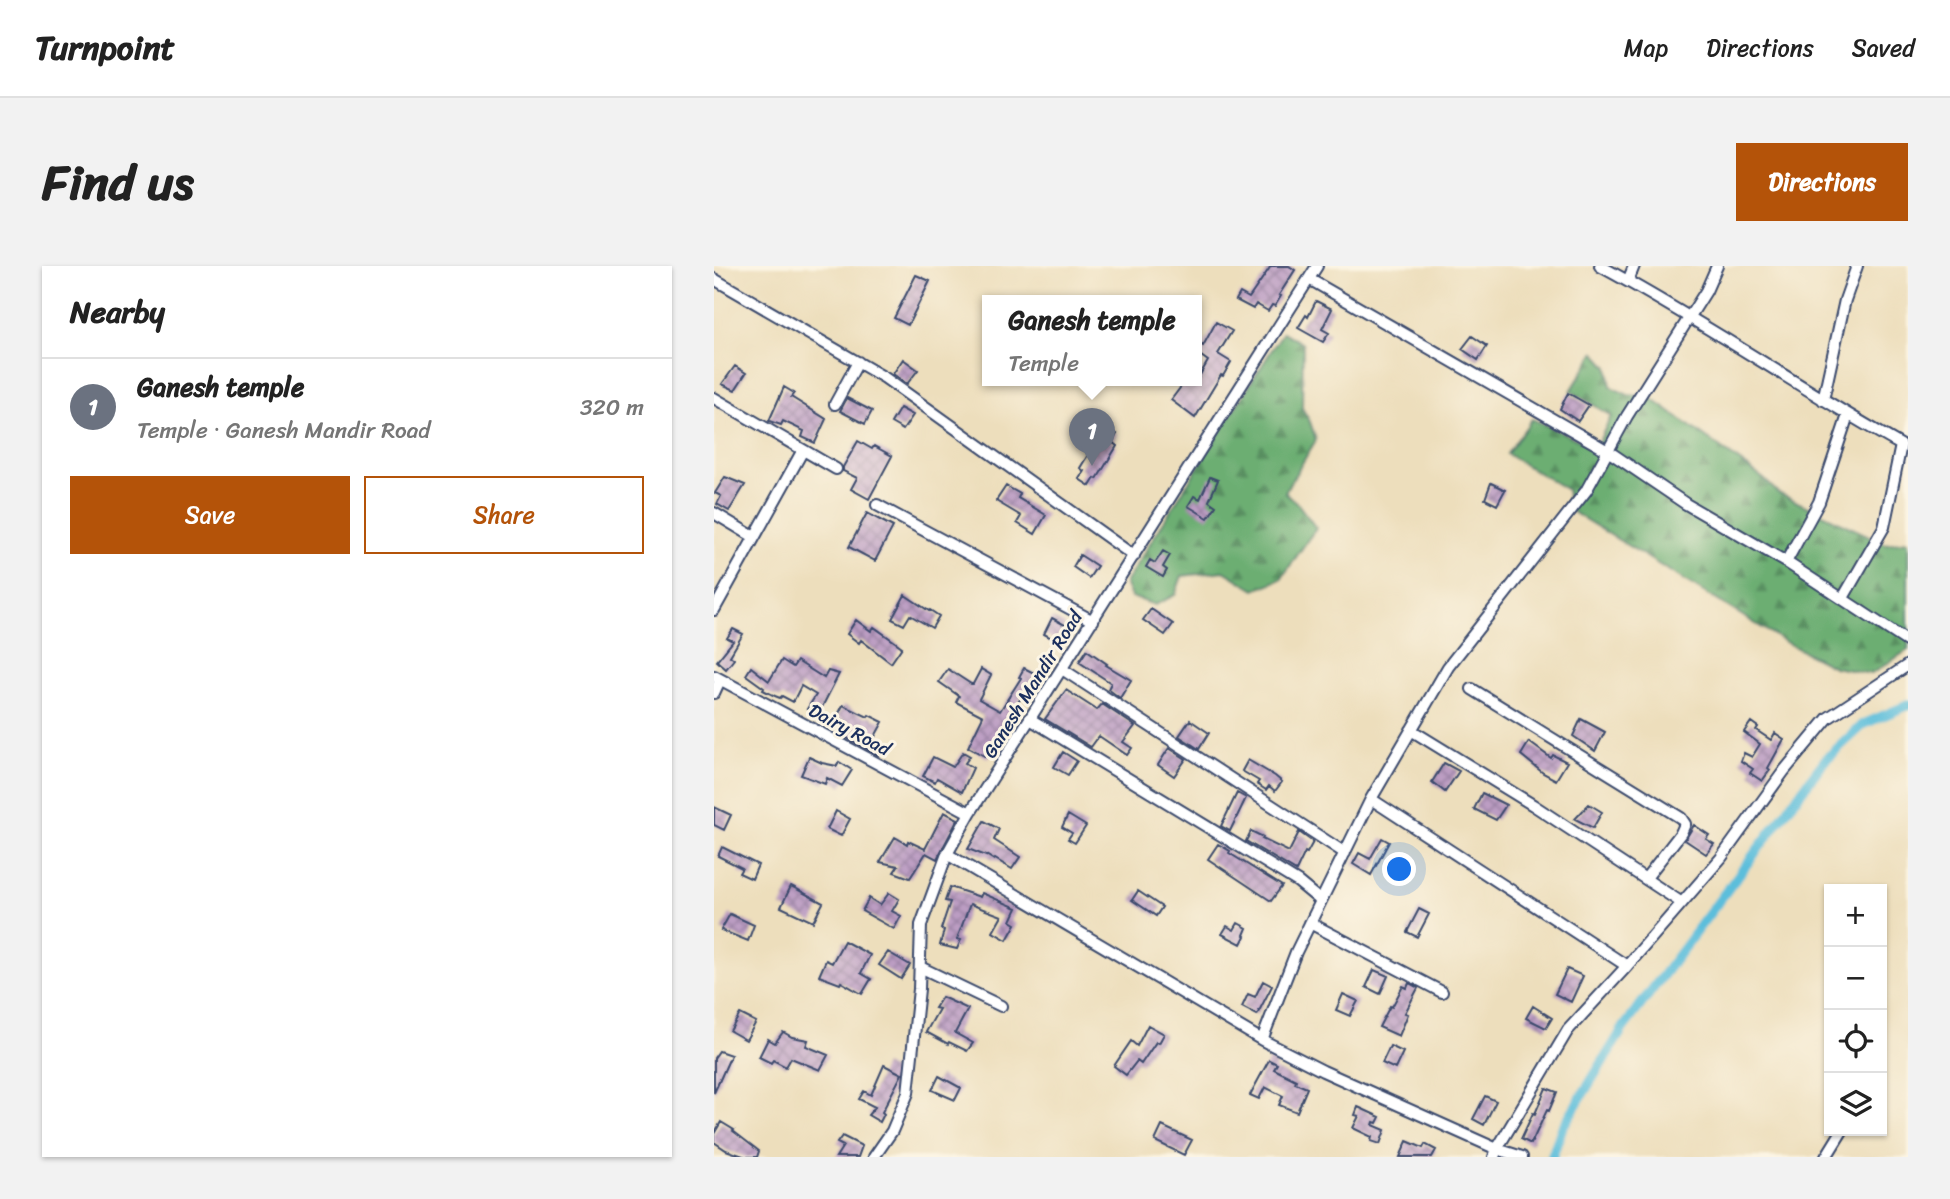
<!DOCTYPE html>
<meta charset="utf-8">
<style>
:root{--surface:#fff;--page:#f2f2f2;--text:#222;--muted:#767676;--line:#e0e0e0;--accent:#b45309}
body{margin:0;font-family:Sriracha,sans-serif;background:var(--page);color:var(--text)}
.controls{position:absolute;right:21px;bottom:21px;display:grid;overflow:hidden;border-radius:0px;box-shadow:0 2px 5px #0004}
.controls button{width:63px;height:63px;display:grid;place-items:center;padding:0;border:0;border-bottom:2px solid var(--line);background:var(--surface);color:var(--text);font:35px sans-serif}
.you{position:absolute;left:686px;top:604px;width:24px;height:24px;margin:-18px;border:5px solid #fff;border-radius:50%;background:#1a73e8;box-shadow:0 0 0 10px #1a73e833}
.badge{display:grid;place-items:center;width:46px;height:46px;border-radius:50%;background:var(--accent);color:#fff;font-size:23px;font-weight:700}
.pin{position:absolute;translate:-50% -58px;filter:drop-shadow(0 2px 4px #0008)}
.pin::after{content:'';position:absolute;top:37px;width:24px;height:21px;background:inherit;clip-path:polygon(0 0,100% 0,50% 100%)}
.popup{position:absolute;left:268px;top:29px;width:220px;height:91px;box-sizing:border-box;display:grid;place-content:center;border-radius:0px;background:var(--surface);filter:drop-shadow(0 2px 5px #0005);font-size:23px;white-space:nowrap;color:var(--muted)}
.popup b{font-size:26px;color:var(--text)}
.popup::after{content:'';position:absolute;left:50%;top:100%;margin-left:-14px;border:14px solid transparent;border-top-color:var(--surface)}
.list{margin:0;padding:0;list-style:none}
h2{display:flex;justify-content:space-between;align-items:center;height:91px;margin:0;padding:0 28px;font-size:30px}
h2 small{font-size:23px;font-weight:400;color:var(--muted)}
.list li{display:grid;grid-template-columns:46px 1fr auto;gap:21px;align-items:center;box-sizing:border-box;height:98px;padding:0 28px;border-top:2px solid var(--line)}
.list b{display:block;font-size:26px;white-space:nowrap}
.list p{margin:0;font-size:23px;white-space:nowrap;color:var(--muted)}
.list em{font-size:23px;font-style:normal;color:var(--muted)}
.actions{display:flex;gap:14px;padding:21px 28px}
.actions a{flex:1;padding:16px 0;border:2px solid var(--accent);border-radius:0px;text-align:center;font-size:24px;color:var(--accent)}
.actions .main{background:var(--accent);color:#fff}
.icon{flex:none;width:38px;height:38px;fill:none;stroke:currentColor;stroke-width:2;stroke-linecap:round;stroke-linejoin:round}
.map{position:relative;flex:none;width:1194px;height:891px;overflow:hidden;border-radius:0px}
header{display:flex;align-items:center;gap:42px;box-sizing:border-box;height:98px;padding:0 35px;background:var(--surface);border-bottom:2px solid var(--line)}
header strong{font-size:33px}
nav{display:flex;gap:38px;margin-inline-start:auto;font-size:24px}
.intro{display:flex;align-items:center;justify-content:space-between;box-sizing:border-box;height:168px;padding:0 42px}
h1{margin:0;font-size:49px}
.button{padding:18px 32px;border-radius:0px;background:var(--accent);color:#fff;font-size:24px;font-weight:700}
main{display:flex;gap:42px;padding:0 42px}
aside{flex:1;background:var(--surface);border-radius:0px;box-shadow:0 2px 5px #0004}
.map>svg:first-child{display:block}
.forest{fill:url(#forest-firs);stroke:#446e68;stroke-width:2}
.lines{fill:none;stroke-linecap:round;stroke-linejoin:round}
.canal{stroke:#5cbedb;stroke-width:10}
.building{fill:url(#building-cross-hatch)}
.minor-casing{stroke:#3a496c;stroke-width:14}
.minor{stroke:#fff;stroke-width:10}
.labels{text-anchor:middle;stroke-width:6;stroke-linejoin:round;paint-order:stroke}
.street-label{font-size:19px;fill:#1b2f5e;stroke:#fcf5e5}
</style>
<header>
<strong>Turnpoint</strong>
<nav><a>Map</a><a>Directions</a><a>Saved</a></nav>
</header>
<div class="intro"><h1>Find us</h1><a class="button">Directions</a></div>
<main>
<aside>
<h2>Nearby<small></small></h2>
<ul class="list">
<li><span class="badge" style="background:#6b7280">1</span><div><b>Ganesh temple</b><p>Temple · Ganesh Mandir Road</p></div><em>320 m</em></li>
</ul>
<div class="actions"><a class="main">Save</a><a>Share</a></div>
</aside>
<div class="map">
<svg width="1194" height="891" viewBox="0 0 1194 891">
<defs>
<pattern id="forest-firs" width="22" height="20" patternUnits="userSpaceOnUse" patternTransform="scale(1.75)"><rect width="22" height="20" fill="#6cae72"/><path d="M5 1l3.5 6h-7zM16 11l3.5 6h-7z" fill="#588e61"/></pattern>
<pattern id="building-cross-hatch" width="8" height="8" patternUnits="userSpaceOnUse" patternTransform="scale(1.75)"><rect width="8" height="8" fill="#bc9dc3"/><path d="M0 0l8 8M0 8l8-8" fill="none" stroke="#9880a2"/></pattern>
</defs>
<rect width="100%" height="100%" fill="#fcf5e5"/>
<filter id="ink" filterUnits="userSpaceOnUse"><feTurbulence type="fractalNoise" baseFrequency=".0143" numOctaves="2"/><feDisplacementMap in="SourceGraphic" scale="14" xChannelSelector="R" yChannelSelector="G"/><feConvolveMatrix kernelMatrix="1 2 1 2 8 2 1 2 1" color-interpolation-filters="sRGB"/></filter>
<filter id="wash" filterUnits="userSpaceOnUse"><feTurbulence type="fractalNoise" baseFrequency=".00686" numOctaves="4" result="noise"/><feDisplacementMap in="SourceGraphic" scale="28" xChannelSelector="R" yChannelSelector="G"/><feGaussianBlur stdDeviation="1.57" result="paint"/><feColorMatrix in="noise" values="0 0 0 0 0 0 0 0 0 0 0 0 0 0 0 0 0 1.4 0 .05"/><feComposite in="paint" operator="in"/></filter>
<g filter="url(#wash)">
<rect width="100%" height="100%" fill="#eddebc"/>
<path class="forest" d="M 569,66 L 589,78 L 588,142 L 596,156 L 602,174 L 575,219 L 571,227 L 583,237 L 602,262 L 567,313 L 541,324 L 510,305 L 468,310 L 461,329 L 441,339 L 417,331 L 411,317 Z
M 881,86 L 894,101 L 897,121 L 914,129 L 935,131 L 1050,213 L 1064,227 L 1172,278 L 1194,275 L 1194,384 L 1157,408 L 1120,401 L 1073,377 L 854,243 L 853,224 L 793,188 L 818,153 L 882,182 L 897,150 L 857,125 Z"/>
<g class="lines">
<path class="canal" d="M 838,891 L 848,862 L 910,761 L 1111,494 L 1150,458 L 1194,439"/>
</g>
<g id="blocks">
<path class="building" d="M 557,0 L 575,0 L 581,4 L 565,29 L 567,30 L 561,40 L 558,39 L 554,45 L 542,38 L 539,43 L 522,34 L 526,27 L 535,32 Z
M 202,9 L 216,15 L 194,59 L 180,52 Z
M 602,35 L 618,43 L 608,63 L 615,67 L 609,76 L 584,62 L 592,49 L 594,51 Z
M 502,56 L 518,65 L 504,88 L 517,96 L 509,110 L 507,109 L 481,152 L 457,134 L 472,114 L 483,114 L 494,95 L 483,87 L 483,77 L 489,80 Z
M 758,70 L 773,80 L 764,94 L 748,83 Z
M 189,93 L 204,104 L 193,118 L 179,108 Z
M 21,100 L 32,107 L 21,124 L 8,118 Z
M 70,121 L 80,127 L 77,131 L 112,153 L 101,177 L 88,171 L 90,165 L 69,155 L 67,159 L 55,155 Z
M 854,127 L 875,139 L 864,155 L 846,143 Z
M 133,132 L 158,145 L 151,158 L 126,145 Z
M 186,142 L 199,149 L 189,164 L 177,157 Z
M 391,161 L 403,168 L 398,176 L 403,180 L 383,213 L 381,212 L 376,220 L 365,213 L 370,205 L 366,202 Z
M 144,175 L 158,183 L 160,180 L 178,190 L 155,233 L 137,223 L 143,212 L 129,205 L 129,201 Z
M 11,211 L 31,219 L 15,245 L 3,238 L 7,230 L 1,227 Z
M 496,211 L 504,214 L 495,235 L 502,240 L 494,252 L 474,240 L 480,230 L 486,233 Z
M 777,217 L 791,224 L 783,239 L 771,233 Z
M 292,220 L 306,228 L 304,232 L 332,249 L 321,268 L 303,257 L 307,250 L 282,235 Z
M 153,247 L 179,261 L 161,295 L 135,281 Z
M 449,285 L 456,289 L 449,301 L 453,304 L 449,311 L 432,301 L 436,294 L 441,297 Z
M 366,289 L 383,300 L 375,312 L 359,301 Z
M 191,329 L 215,345 L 216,344 L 225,350 L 218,362 L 196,349 L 190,359 L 178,353 Z
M 437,343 L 459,358 L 451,369 L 429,354 Z
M 338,352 L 351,359 L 343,375 L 330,368 Z
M 142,354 L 157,365 L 160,361 L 188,381 L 177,397 L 147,374 L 145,377 L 133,368 Z
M 19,363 L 29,368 L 16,390 L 20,393 L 12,403 L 3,395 L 19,375 L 13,372 Z
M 373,384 L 393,398 L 392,399 L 417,414 L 406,432 L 394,423 L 397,417 L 365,396 Z
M 68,394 L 79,401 L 83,395 L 110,412 L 114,405 L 125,408 L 105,447 L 93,443 L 102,429 L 87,420 L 79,436 L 68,430 L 66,432 L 61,430 L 49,424 L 50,422 L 32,409 L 37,401 L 55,415 Z
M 310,402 L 322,408 L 314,422 L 316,423 L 310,432 L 308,430 L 296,450 L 302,453 L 296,464 L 290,461 L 274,492 L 254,481 L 269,450 L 242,436 L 245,430 L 225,416 L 234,403 L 257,418 L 259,418 L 267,403 L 277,409 L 265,433 L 286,445 L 307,412 L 305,411 Z
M 352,424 L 383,444 L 388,438 L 421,460 L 409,476 L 418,482 L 413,489 L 385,470 L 377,481 L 331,453 Z
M 129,439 L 154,451 L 155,449 L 169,456 L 159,474 L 169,479 L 164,489 L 126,468 L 131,455 L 123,451 Z
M 867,453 L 891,466 L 881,485 L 859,470 Z
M 476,454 L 495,467 L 485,483 L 465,470 Z
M 1037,456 L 1044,461 L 1042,464 L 1057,474 L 1061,467 L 1070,473 L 1054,502 L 1056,504 L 1048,515 L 1036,507 L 1039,503 L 1027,495 L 1030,487 L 1038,491 L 1046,478 L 1030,466 Z
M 815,476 L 837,492 L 839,489 L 853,496 L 842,514 L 829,507 L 807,489 Z
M 455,482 L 472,493 L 460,510 L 444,499 Z
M 249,486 L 256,490 L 251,497 L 259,502 L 248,526 L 223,512 L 221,516 L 209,510 L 219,491 L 239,501 Z
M 349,486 L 363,495 L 354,509 L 340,501 Z
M 95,491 L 108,497 L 123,500 L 125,496 L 138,504 L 128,520 L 113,512 L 111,518 L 87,509 Z
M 534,494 L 561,510 L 568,516 L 561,525 L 555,520 L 552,524 L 543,518 L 545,515 L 528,505 Z
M 730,497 L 745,505 L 731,526 L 718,516 Z
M 523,527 L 532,532 L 516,565 L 507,560 Z
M 768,527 L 792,539 L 782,554 L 760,543 Z
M 875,538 L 888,546 L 879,562 L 861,553 Z
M 0,541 L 17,549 L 10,564 L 0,559 Z
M 122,545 L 136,553 L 127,570 L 113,563 Z
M 230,546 L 244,553 L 223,593 L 212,587 L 196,612 L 180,606 L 184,600 L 166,596 L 181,571 L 193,578 L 194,575 L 211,583 Z
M 354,549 L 372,560 L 361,577 L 354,573 L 358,567 L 348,561 Z
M 270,555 L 285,563 L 280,574 L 306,591 L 298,603 L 281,593 L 280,594 L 272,589 L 272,590 L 254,583 Z
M 980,559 L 995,569 L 992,573 L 1000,578 L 992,588 L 971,574 Z
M 537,565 L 549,571 L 548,573 L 575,586 L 585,566 L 599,576 L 593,587 L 591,586 L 582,605 L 532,575 Z
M 668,572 L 675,576 L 657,609 L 639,598 L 645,587 L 656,593 Z
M 504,578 L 516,585 L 515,587 L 568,620 L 557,635 L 494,593 Z
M 8,581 L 44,599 L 38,613 L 25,607 L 28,602 L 4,590 Z
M 77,620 L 109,637 L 99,656 L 67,641 Z
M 236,621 L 266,631 L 268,627 L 303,642 L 297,655 L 302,658 L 293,674 L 279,666 L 288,650 L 256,638 L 243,673 L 247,674 L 243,683 L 226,679 L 230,664 L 227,663 L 236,636 L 231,635 Z
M 424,625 L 448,641 L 442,650 L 418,634 Z
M 175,627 L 185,633 L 178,645 L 187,650 L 180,663 L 148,645 L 155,632 L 166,639 Z
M 705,643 L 715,648 L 703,671 L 693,666 Z
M 16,648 L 40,659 L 34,675 L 7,664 Z
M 524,657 L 533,662 L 530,669 L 531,670 L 527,678 L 508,668 L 513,660 L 520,664 Z
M 130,675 L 156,689 L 147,707 L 157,713 L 148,728 L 127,716 L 126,718 L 105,710 L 112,694 L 118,697 Z
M 174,686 L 196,699 L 187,713 L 165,699 Z
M 853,703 L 869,710 L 857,736 L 841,728 Z
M 660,704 L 674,710 L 666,728 L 652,721 Z
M 549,715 L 558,720 L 543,749 L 528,741 L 534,728 L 541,731 Z
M 695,717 L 704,722 L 691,747 L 694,748 L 685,770 L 665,761 L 676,740 L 678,741 L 689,720 L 693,722 Z
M 629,728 L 644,735 L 636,750 L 622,744 Z
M 228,731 L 254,743 L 241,767 L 259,777 L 253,785 L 235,776 L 234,778 L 212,766 L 225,743 L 221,742 Z
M 819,740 L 838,752 L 832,762 L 812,752 Z
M 26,748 L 42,756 L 32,774 L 16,765 Z
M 434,759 L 450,768 L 445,777 L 442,776 L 427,798 L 423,795 L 412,809 L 400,800 L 417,775 L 423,780 Z
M 69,766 L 78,771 L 94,774 L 92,780 L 114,789 L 106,804 L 77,792 L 72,801 L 59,794 L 57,797 L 45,791 L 54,773 L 61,777 Z
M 676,780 L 689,786 L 681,803 L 668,797 Z
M 5,785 L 17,789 L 0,827 L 0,792 Z
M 555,794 L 563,798 L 560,803 L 582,814 L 581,817 L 593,822 L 583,846 L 565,839 L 569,830 L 551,821 L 545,833 L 536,829 Z
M 170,799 L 188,808 L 168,846 L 170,848 L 166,856 L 154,849 L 161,841 L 145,833 L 150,825 L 157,829 Z
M 225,810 L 247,822 L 241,834 L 218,824 Z
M 832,822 L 843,826 L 835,845 L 833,844 L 817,878 L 807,873 L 819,847 L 821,848 Z
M 771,830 L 782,835 L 770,859 L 759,853 Z
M 644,841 L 666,851 L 663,857 L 660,856 L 659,859 L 671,864 L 666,878 L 657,875 L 658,871 L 639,862 L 645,850 L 641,849 Z
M 7,856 L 20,864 L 19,865 L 45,885 L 43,891 L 32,891 L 12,884 L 0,876 L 0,868 Z
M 448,860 L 478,874 L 470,889 L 441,875 Z
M 128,870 L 148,880 L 144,891 L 122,891 L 129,880 L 123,877 Z
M 693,875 L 709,882 L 711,878 L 722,884 L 718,891 L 686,891 Z"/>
</g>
</g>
<g filter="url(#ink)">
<use href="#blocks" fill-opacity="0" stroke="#3a496c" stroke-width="2"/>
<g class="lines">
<defs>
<path id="minor" d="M 886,0 C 989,55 1085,122 1187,179 L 1170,261 L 1129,332
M 0,13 L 171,112 L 420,290
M 595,13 L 894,185 L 972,238 L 1072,296 L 1194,376
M 914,15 L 920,0
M 0,132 L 122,203
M 1109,134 L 1131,34 L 1143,0
M 121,138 L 144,96
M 163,239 L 379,355
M 0,247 L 40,271
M 1072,296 L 1105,236 L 1134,149
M 0,344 L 89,184
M 348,403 L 631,587
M 0,410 L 256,547
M 758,423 L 967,552 L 971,558 L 967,567 L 932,612
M 0,427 L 6,414
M 316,453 L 584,616 L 607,635
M 697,464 L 819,539 L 968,637
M 657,533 L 913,700
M 233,588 L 548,774 L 609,805 L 783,883 L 808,891
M 596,657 L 728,726
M 206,701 L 287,740
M 548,774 L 582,686 L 657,533 L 734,401 L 872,225 L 913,150 L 992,25 L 1003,0
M 160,891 L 178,865 L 194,827 L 205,723 L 207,659 L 233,588 L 256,547 L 603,0
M 780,891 L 783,883 L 854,764 L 913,700 L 1007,592 L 1070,505 L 1114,452 L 1194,399
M 1112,891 L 1128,865"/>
</defs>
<use href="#minor" class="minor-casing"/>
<use href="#minor" class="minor"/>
</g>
</g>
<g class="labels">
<g class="street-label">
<text transform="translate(318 418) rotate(-58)" y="7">Ganesh Mandir Road</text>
<text transform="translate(136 463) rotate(28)" y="7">Dairy Road</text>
</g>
</g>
</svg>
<div class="controls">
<button>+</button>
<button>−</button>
<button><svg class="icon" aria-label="locate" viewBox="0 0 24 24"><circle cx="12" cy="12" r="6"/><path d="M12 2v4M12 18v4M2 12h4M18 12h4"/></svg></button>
<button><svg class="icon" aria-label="layers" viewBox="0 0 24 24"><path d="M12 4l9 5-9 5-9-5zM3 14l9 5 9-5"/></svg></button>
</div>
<div class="you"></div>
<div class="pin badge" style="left:378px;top:200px;background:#6b7280">1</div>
<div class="popup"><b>Ganesh temple</b>Temple</div>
</div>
</main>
